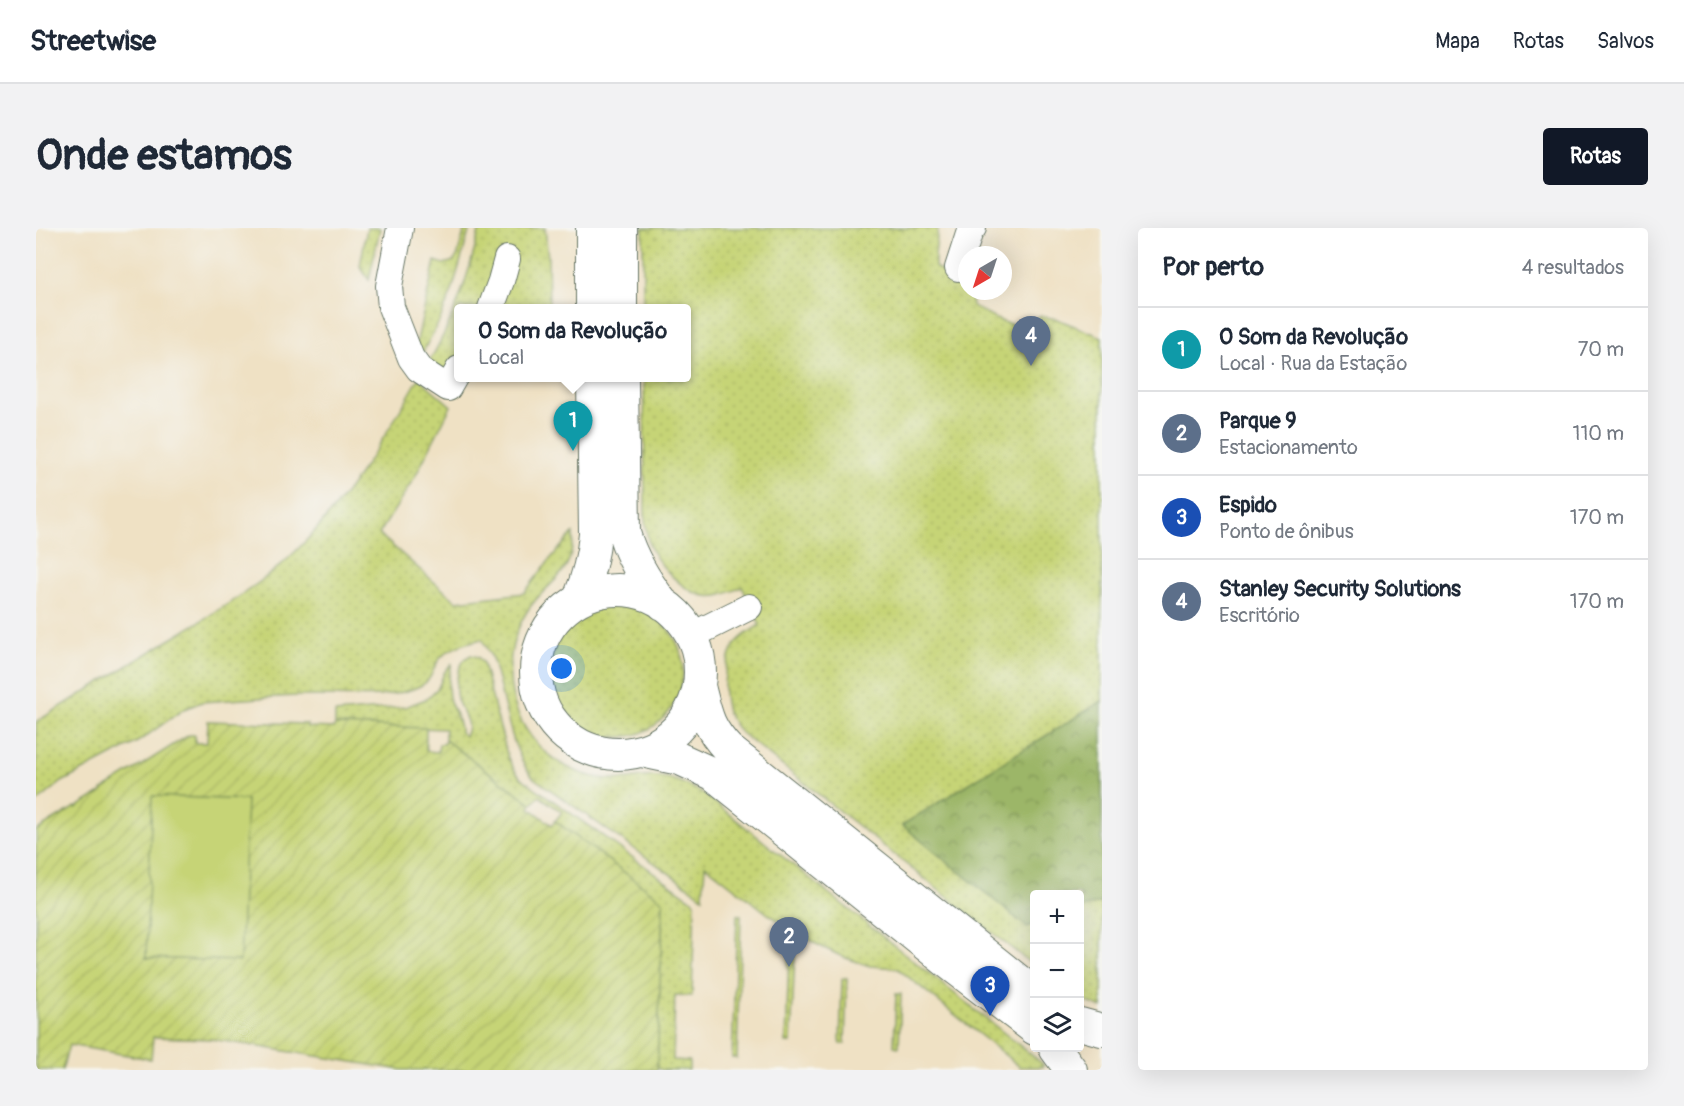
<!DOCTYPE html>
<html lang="pt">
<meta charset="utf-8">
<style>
:root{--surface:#fff;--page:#f2f2f3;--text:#1f2937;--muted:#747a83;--line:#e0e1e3;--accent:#111827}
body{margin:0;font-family:Pangolin,sans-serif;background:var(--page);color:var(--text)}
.controls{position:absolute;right:18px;bottom:18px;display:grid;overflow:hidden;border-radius:6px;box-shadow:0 6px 24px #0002}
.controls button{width:54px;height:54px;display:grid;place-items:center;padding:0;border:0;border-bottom:2px solid var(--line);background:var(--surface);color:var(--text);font:30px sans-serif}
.compass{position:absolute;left:922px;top:18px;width:54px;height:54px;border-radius:50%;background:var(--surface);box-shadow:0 6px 24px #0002;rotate:219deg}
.you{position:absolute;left:526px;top:441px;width:21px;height:21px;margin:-15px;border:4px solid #fff;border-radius:50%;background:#1a73e8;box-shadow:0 0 0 9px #1a73e833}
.badge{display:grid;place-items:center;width:39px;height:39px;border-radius:50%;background:var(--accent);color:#fff;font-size:20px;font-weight:700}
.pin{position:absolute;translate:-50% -50px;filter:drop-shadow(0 2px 3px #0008)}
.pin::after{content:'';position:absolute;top:32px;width:21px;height:18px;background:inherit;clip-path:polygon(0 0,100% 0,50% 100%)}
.popup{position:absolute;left:418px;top:76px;width:237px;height:78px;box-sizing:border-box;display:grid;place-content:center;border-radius:6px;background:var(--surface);filter:drop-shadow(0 2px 4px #0005);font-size:20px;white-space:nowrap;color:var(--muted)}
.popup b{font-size:22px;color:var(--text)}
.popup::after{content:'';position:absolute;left:50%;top:100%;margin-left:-12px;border:12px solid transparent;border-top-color:var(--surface)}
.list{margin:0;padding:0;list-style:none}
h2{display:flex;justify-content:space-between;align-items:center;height:78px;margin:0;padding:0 24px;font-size:26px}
h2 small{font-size:20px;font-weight:400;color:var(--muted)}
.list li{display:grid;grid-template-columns:39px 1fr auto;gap:18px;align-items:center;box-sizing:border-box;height:84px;padding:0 24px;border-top:2px solid var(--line)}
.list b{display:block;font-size:22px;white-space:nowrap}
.list p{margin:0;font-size:20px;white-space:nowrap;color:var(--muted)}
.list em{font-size:20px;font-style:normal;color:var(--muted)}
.icon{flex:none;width:33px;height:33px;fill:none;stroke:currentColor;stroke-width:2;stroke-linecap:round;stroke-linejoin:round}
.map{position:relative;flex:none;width:1066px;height:842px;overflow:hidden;border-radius:6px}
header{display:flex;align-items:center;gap:36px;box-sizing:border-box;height:84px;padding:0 30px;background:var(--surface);border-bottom:2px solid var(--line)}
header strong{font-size:28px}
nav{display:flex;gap:33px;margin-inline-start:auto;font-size:21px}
.intro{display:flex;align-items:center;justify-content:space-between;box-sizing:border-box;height:144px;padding:0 36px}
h1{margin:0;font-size:42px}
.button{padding:15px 27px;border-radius:6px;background:var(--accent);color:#fff;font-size:21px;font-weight:700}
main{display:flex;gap:36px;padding:0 36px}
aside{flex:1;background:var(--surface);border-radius:6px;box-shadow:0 6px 24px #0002}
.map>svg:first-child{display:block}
.grass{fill:url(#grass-dots);stroke:#728855;stroke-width:1.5}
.forest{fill:url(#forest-crowns);stroke:#5e7a4e;stroke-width:1.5}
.garden{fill:url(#garden-furrows);stroke:#728855;stroke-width:1.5}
.pitch{fill:#c6d476;stroke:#728855;stroke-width:1.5}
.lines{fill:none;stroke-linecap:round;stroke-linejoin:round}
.minor-casing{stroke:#687666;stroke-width:28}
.major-casing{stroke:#687666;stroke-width:34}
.minor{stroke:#fff;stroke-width:26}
.major{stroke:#fff;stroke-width:32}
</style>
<header>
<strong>Streetwise</strong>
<nav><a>Mapa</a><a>Rotas</a><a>Salvos</a></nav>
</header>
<div class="intro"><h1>Onde estamos</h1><a class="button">Rotas</a></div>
<main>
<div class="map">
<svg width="1066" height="842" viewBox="0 0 1066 842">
<defs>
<pattern id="grass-dots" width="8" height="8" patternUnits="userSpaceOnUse" patternTransform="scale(1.5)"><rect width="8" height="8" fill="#c6d476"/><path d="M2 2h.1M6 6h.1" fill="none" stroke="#aab767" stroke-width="1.8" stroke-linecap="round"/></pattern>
<pattern id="forest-crowns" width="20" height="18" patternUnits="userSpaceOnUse" patternTransform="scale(1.5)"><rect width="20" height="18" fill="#9cb667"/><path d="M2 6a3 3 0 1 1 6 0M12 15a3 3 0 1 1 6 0" fill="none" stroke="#7f9556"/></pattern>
<pattern id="garden-furrows" width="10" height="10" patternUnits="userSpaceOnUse" patternTransform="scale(1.5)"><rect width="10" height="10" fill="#c6d476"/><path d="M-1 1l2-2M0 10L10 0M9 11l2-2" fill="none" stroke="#aab767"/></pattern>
</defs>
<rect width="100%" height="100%" fill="#f6f6f2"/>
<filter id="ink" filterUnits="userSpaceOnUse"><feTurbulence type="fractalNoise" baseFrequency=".0167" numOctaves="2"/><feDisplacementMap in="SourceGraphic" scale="12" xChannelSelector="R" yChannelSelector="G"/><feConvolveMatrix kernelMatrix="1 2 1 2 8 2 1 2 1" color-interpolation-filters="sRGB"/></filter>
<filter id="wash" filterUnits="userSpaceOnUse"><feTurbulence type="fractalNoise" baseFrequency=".008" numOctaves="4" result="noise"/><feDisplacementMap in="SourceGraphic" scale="24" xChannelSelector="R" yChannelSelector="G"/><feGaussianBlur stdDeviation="1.35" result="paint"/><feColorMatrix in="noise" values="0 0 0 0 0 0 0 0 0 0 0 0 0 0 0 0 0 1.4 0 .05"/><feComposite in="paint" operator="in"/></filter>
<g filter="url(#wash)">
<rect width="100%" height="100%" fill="#efe1c4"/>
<path class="grass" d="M 331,0 L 344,0 L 333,52 L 324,38 Z
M 429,0 L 434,0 L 416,63 L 403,94 L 383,131 L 380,117 L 399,33 L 408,36 L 418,33 L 422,26 Z
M 444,0 L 509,0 L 512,30 L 513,80 L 423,80 L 423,128 L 415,139 L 408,143 L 390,139 C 417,95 432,50 444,0 Z
M 607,0 L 902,0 L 899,28 L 899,39 L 927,57 L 931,63 L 933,64 L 936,77 C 947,85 968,97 981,97 C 990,97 997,93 1004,88 L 1021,91 L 1066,109 L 1066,473 L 867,597 L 991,699 L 998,696 L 998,738 L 704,504 C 699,498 694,491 691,483 C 685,464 688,430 701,414 C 708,406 716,402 724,397 L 706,359 C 695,364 683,370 670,368 C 649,366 620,335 613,316 C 611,308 610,300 609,292 L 608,150 L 651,150 L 651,80 L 607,80 Z
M 383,150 L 415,178 L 378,251 L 343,306 L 420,373 L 488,365 L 516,329 L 537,305 C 538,351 510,352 490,385 C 458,439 474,509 531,539 C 550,549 572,553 593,551 C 604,549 615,548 625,549 C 641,551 654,558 668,566 L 1007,836 L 1007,839 L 984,839 L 861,740 L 834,738 L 807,729 L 782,717 L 732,686 L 669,637 L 667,669 L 499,551 C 474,529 467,460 455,428 C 452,423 449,417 446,411 C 432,414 411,420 402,433 C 396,442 396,453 384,458 C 351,474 306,467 271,468 C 236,468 201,472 166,474 L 148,481 L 103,513 L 26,554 L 0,575 L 0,494 C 47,465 93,437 140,408 C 181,383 224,358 259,324 C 310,273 347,213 383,150 Z
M515 443a66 66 0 1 1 132 0a66 66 0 1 1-132 0Z
M 435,427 L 442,429 L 447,435 L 472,530 L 478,541 L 484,549 L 659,674 L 656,768 L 639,767 L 637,832 L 653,833 L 653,842 L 626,842 L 621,840 L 627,673 L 519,593 L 526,584 L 503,568 L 496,576 L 409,512 L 409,501 L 299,497 L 299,485 L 369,479 L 390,471 L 402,460 L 408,445 L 416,435 C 413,447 410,461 414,473 C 417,483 425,493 424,504 L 429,508 C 437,495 425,484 421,471 C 419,462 420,451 423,442 C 426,435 428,430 435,427 Z
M 1066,674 L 1066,780 L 1044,771 L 1044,681 Z
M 701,687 L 705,687 L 701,830 L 696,830 Z
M 753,725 L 759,725 L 755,815 L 750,815 Z
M 806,751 L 811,751 L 809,816 L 804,816 Z
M 860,766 L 865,766 L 863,819 L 858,818 Z"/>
<path class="forest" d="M 1066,473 L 1066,674 L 1044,681 L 1044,666 L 999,666 L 998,696 L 991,699 L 866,597 Z"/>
<path class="garden" d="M 172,493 L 271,496 L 271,499 L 298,500 L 299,497 L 390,500 L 390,523 L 402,524 L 403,516 L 408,516 L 409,512 L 496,576 L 494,580 L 516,597 L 519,593 L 627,673 L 621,842 L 366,842 L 175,811 L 117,809 L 115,831 L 33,817 L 26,842 L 0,842 L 0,603 L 39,579 L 40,580 L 66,564 L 66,562 L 153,507 L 159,507 L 159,515 L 171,515 Z"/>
<path class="pitch" d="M 116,568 L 211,572 L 204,733 L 110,730 Z"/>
</g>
<g filter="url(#ink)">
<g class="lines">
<defs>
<path id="minor" d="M 364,0 L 353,58 L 355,79 L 375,130 L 383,141 L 412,160 L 423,141
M 922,40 L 934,3 L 937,0
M 455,80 L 465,53 L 471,31
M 655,408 L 713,379"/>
<path id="major" d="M 556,0 L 556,80
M 585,0 L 585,80
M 586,150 L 588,305 C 596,332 610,354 627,376
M500 444a82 82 0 1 1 164 0a82 82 0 1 1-164 0Z
M 543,371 C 552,349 557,331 559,306 L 557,150
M 663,458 C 670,486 672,500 692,521 L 999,766
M 606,523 L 644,531 L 677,546 L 914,736 L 999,801
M 1044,796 L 1066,802
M 1019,820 L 1035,842"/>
</defs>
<use href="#minor" class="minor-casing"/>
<use href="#major" class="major-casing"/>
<use href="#minor" class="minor"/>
<use href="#major" class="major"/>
</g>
</g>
</svg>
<div class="controls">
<button>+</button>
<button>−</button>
<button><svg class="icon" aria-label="layers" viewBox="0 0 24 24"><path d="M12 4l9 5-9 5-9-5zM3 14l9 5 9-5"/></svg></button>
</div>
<svg class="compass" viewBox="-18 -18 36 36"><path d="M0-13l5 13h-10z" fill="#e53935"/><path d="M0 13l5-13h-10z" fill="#747a83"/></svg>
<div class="you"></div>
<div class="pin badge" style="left:537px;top:223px;background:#0f9aa8">1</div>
<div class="popup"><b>O Som da Revolução</b>Local</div>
<div class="pin badge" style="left:753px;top:739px;background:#5c6f8a">2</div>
<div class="pin badge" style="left:954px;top:788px;background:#1a4fb4">3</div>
<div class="pin badge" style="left:995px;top:138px;background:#5c6f8a">4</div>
</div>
<aside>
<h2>Por perto<small>4 resultados</small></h2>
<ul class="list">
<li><span class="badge" style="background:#0f9aa8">1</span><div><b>O Som da Revolução</b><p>Local · Rua da Estação</p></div><em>70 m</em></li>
<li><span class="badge" style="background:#5c6f8a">2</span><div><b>Parque 9</b><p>Estacionamento</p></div><em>110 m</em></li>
<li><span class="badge" style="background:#1a4fb4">3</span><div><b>Espido</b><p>Ponto de ônibus</p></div><em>170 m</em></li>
<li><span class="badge" style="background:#5c6f8a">4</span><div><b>Stanley Security Solutions</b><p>Escritório</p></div><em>170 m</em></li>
</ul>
</aside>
</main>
